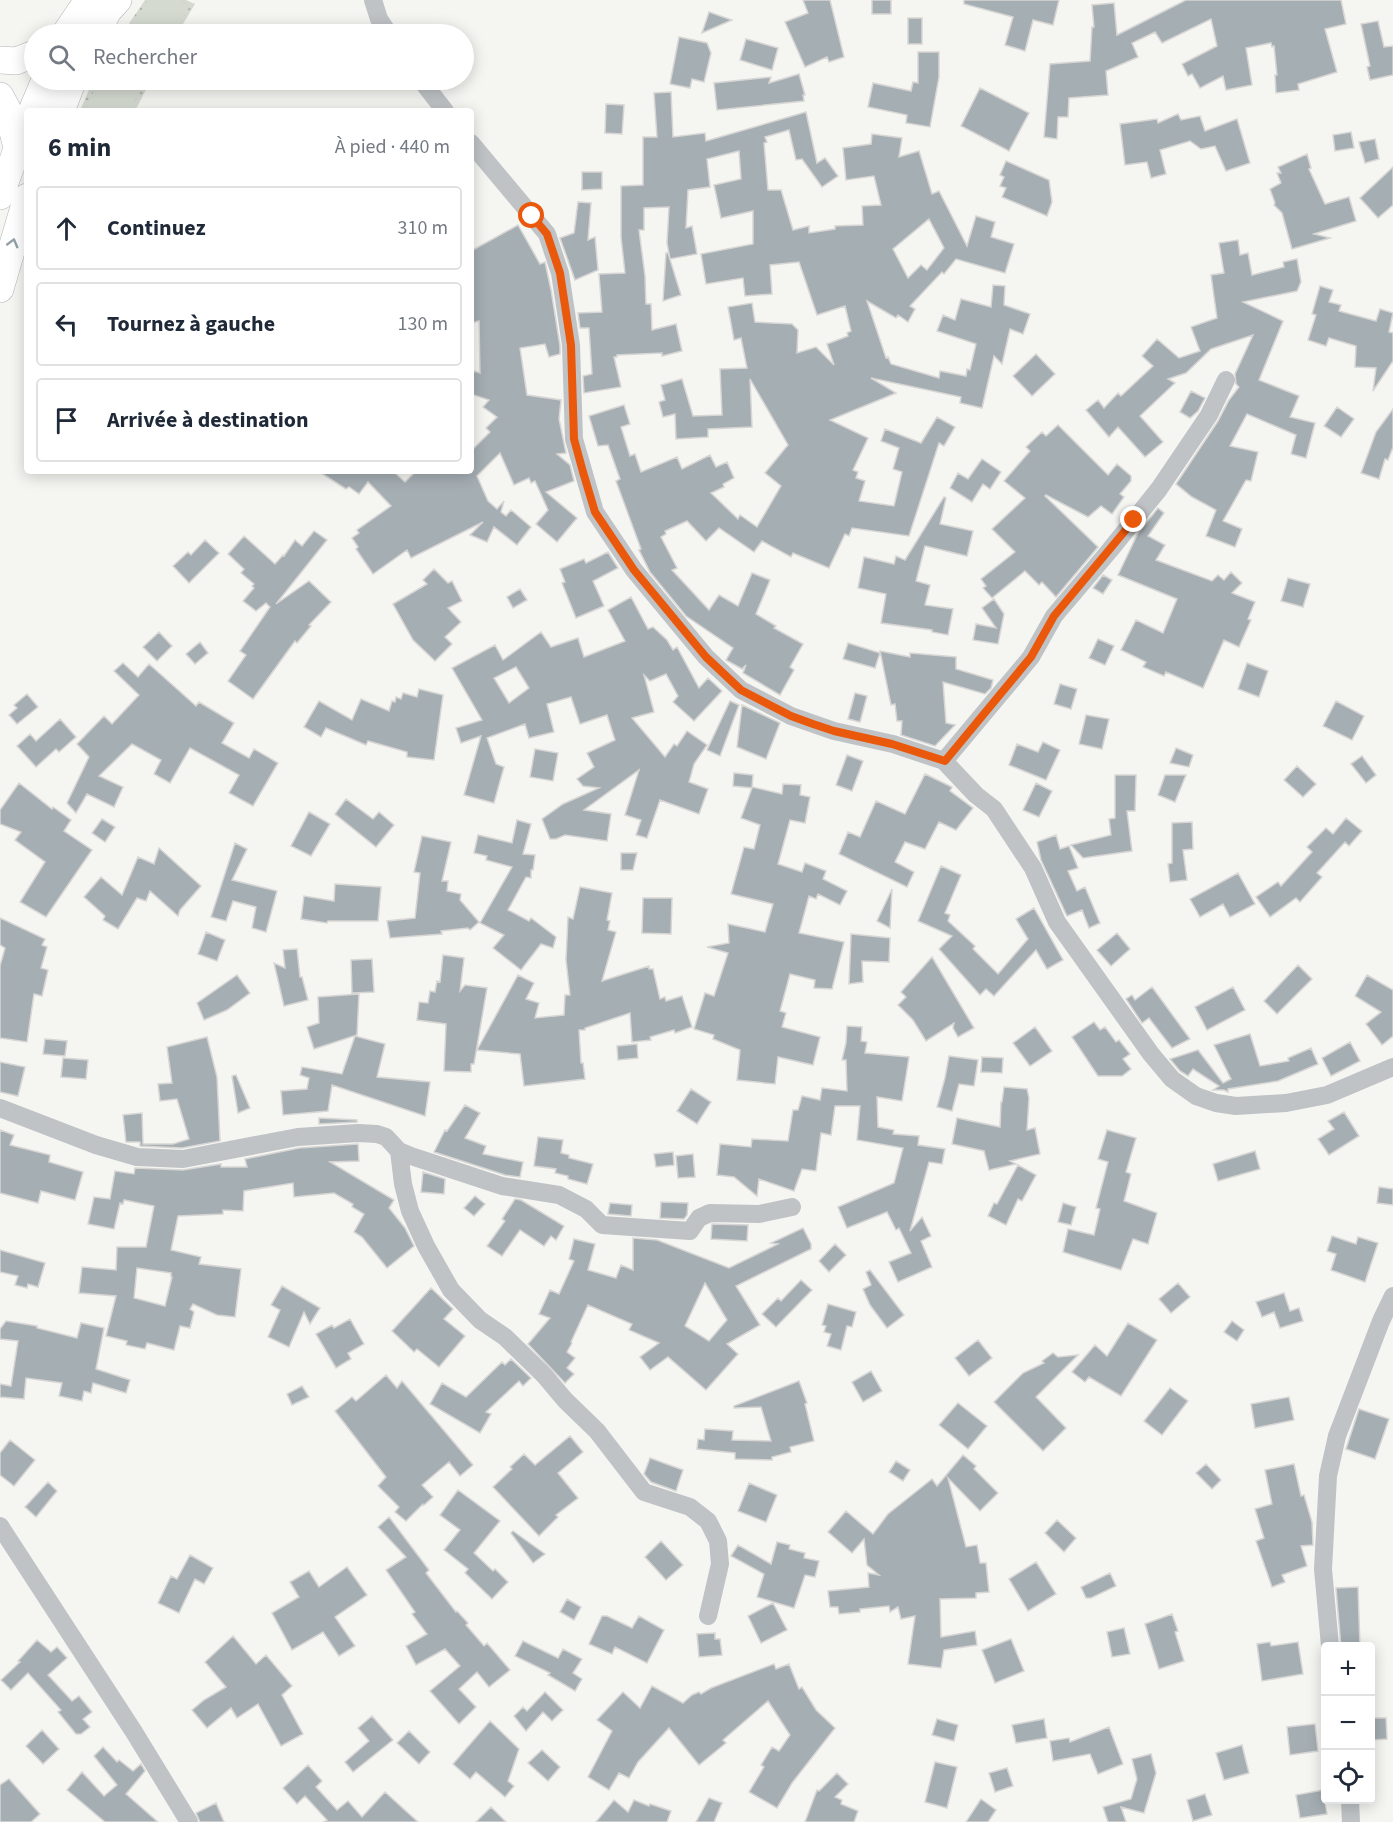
<!DOCTYPE html>
<html lang="fr">
<meta charset="utf-8">
<style>
:root{--surface:#fff;--page:#f2f2f3;--text:#1f2937;--muted:#747a83;--line:#e0e1e3}
body{margin:0;font-family:"Source Sans 3",sans-serif;background:var(--page);color:var(--text)}
.controls{position:absolute;right:18px;bottom:18px;display:grid;overflow:hidden;border-radius:6px;box-shadow:0 3px 15px #0003}
.controls button{width:54px;height:54px;display:grid;place-items:center;padding:0;border:0;border-bottom:2px solid var(--line);background:var(--surface);color:var(--text);font:30px sans-serif}
.stop{position:absolute;width:18px;height:18px;margin:-14px;border:4px solid #ea580c;border-radius:50%;background:#fff}
.stop.end{background:#ea580c;border-color:#fff;box-shadow:0 2px 6px #0008}
.list{margin:0;padding:0;list-style:none}
h2{display:flex;justify-content:space-between;align-items:center;height:78px;margin:0;padding:0 24px;font-size:26px}
h2 small{font-size:20px;font-weight:400;color:var(--muted)}
.list li{display:grid;grid-template-columns:39px 1fr auto;gap:18px;align-items:center;box-sizing:border-box;height:84px;margin:0 12px 12px;padding:0 12px;border:2px solid var(--line);border-radius:6px}
.list b{display:block;font-size:22px;white-space:nowrap}
.list em{font-size:20px;font-style:normal;color:var(--muted)}
.icon{flex:none;width:33px;height:33px;fill:none;stroke:currentColor;stroke-width:2;stroke-linecap:round;stroke-linejoin:round}
.map{position:relative;flex:none;width:1393px;height:1822px;overflow:hidden}
.search{position:absolute;background:var(--surface);box-shadow:0 3px 15px #0003;left:24px;top:24px;width:450px;height:66px;display:flex;align-items:center;gap:15px;box-sizing:border-box;padding:0 21px;border-radius:33px;color:var(--muted);font-size:22px}
.panel{position:absolute;background:var(--surface);box-shadow:0 3px 15px #0003;left:24px;top:108px;width:450px;height:366px;border-radius:6px}
.map>svg:first-child{display:block}
.green{fill:url(#green-dots)}
.pitch{fill:#d5dad1}
.building{fill:#a5aeb3;stroke:#d7d6d4;stroke-width:1.5;fill-rule:evenodd}
.lines{fill:none;stroke-linecap:round;stroke-linejoin:round}
.highway-casing{stroke:#b2b6b9;stroke-width:28}
.minor{stroke:#bfc3c6;stroke-width:18}
.highway{stroke:#fff;stroke-width:27}
.oneway{stroke:#93a0a8}
.route{stroke:#ea580c;stroke-width:8}
</style>
<div class="map">
<svg width="1393" height="1822" viewBox="0 0 1393 1822">
<defs>
<pattern id="green-dots" width="8" height="8" patternUnits="userSpaceOnUse" patternTransform="scale(1.5)"><rect width="8" height="8" fill="#d5dad1"/><path d="M2 2h.1M6 6h.1" fill="none" stroke="#b0b6af" stroke-width="1.8" stroke-linecap="round"/></pattern>
</defs>
<rect width="100%" height="100%" fill="#f5f5f2"/>
<path class="green" d="M 145,0 L 186,0 L 195,4 L 177,34 L 122,34 Z
M 93,80 L 151,80 L 135,111 L 80,111 Z"/>
<path class="pitch" d="M 148,0 L 180,0 L 190,6 L 173,34 L 126,34 Z
M 99,80 L 147,80 L 129,111 L 84,111 Z"/>
<path class="building" d="M 803,0 L 830,0 L 844,57 L 829,62 L 827,57 L 805,67 L 785,22 L 808,13 Z
M 872,0 L 891,0 L 891,14 L 872,14 Z
M 964,0 L 1059,0 L 1053,25 L 1033,20 L 1025,51 L 1005,45 L 1013,17 L 964,4 Z
M 1186,0 L 1341,0 L 1346,24 L 1325,29 L 1337,72 L 1298,84 L 1299,90 L 1276,93 L 1275,75 L 1277,75 L 1274,46 L 1272,47 L 1271,43 L 1246,48 L 1252,85 L 1226,90 L 1223,76 L 1200,88 L 1192,74 L 1188,76 L 1182,64 L 1217,46 L 1211,19 L 1162,43 L 1155,32 L 1132,43 L 1138,57 L 1106,71 L 1108,95 L 1069,98 L 1068,117 L 1058,117 L 1057,139 L 1044,137 L 1050,64 L 1090,61 L 1092,27 L 1094,27 L 1092,5 L 1114,3 L 1117,35 Z
M 709,12 L 732,20 L 702,33 Z
M 908,18 L 922,18 L 922,44 L 908,44 Z
M 1378,21 L 1384,47 L 1393,46 L 1393,75 L 1370,80 L 1367,67 L 1370,66 L 1361,24 Z
M 679,37 L 707,43 L 711,53 L 704,82 L 692,79 L 690,88 L 670,84 Z
M 746,39 L 778,48 L 772,70 L 740,60 Z
M 918,52 L 939,52 L 939,77 L 930,127 L 906,123 L 907,115 L 868,107 L 873,83 L 911,91 L 913,82 L 918,83 Z
M 799,74 L 805,95 L 803,95 L 804,101 L 717,110 L 714,83 L 771,77 L 769,83 Z
M 980,88 L 1029,113 L 1009,151 L 961,126 Z
M 671,92 L 673,137 L 705,133 L 706,141 L 806,112 L 817,163 L 825,158 L 838,176 L 822,187 L 802,159 L 796,160 L 789,130 L 765,137 L 767,142 L 764,143 L 768,190 L 781,190 L 793,230 L 809,226 L 809,233 L 835,229 L 835,226 L 863,225 L 862,206 L 881,205 L 874,176 L 846,180 L 843,148 L 871,144 L 872,134 L 902,138 L 899,157 L 919,151 L 932,194 L 939,191 L 967,246 L 976,216 L 995,222 L 991,237 L 1014,244 L 1005,273 L 956,259 L 944,274 L 942,272 L 910,306 L 915,309 L 908,322 L 898,315 L 896,318 L 867,301 L 886,358 L 888,357 L 891,364 L 939,378 L 940,371 L 966,376 L 967,369 L 970,370 L 976,344 L 937,331 L 943,315 L 955,320 L 961,299 L 991,307 L 993,285 L 1005,286 L 1004,305 L 1030,314 L 1023,334 L 1010,329 L 1002,364 L 994,356 L 982,408 L 960,403 L 961,397 L 871,378 L 896,393 L 830,420 L 868,438 L 853,470 L 858,472 L 856,478 L 865,481 L 859,501 L 894,506 L 902,472 L 893,469 L 899,448 L 881,441 L 885,429 L 921,443 L 937,417 L 955,427 L 944,446 L 939,443 L 909,536 L 852,528 L 849,536 L 845,534 L 829,568 L 793,553 L 791,557 L 762,541 L 754,552 L 719,528 L 706,541 L 687,521 L 665,531 L 666,534 L 661,537 L 677,568 L 672,570 L 709,610 L 719,595 L 738,606 L 752,573 L 770,580 L 756,614 L 776,626 L 774,628 L 803,644 L 790,667 L 794,670 L 780,695 L 743,673 L 746,665 L 742,669 L 726,660 L 733,648 L 686,616 L 650,572 L 639,550 L 641,549 L 616,481 L 620,479 L 608,445 L 598,446 L 589,416 L 624,405 L 630,424 L 621,427 L 630,456 L 635,454 L 641,472 L 677,457 L 682,469 L 710,455 L 716,467 L 727,462 L 734,478 L 723,484 L 724,487 L 711,493 L 738,519 L 740,515 L 757,527 L 781,486 L 765,473 L 788,445 L 750,379 L 752,427 L 708,429 L 708,437 L 676,439 L 675,414 L 663,417 L 659,402 L 665,400 L 661,385 L 682,379 L 693,416 L 722,415 L 720,369 L 747,368 L 741,338 L 734,340 L 728,307 L 752,303 L 755,322 L 792,324 L 798,330 L 797,353 L 816,347 L 834,365 L 827,344 L 848,336 L 847,333 L 851,331 L 845,306 L 817,315 L 799,262 L 770,265 L 772,294 L 745,296 L 743,278 L 706,284 L 701,254 L 753,244 L 753,211 L 721,218 L 714,185 L 741,179 L 739,151 L 707,159 L 710,187 L 688,190 L 686,228 L 692,226 L 697,254 L 670,259 L 667,243 L 669,207 L 644,208 L 644,230 L 639,230 L 645,276 L 646,304 L 651,304 L 652,330 L 676,324 L 682,351 L 662,356 L 662,353 L 617,355 L 617,357 L 614,357 L 621,387 L 584,393 L 583,376 L 592,374 L 589,328 L 580,328 L 578,313 L 602,312 L 599,274 L 625,273 L 621,237 L 621,186 L 643,185 L 643,137 L 657,137 L 654,93 ZM 929,219 L 944,248 L 927,270 L 921,265 L 908,278 L 893,249 Z
M 606,104 L 624,105 L 622,134 L 605,133 Z
M 1178,114 L 1181,120 L 1200,116 L 1205,131 L 1237,119 L 1250,163 L 1226,171 L 1215,146 L 1201,149 L 1190,141 L 1160,150 L 1166,174 L 1151,178 L 1147,162 L 1125,165 L 1120,124 L 1157,119 L 1158,123 Z
M 1351,132 L 1354,148 L 1335,151 L 1333,135 Z
M 1375,139 L 1379,159 L 1365,163 L 1359,142 Z
M 1307,154 L 1311,168 L 1309,169 L 1325,204 L 1349,197 L 1356,221 L 1314,234 L 1330,238 L 1292,249 L 1282,213 L 1274,205 L 1275,203 L 1270,189 L 1281,183 L 1277,173 L 1281,173 L 1278,167 Z
M 1006,161 L 1049,180 L 1052,202 L 1047,216 L 1002,197 L 1006,188 L 1000,186 L 1004,177 L 1000,175 Z
M 1393,167 L 1393,205 L 1378,218 L 1360,198 Z
M 582,172 L 602,172 L 602,189 L 582,190 Z
M 578,202 L 591,203 L 588,240 L 595,237 L 598,270 L 575,280 L 560,238 L 574,233 Z
M 518,225 L 540,264 L 545,262 L 551,290 L 560,346 L 560,354 L 549,357 L 545,344 L 520,348 L 527,395 L 561,400 L 559,419 L 566,453 L 557,454 L 570,465 L 574,481 L 546,492 L 577,518 L 557,542 L 536,524 L 548,510 L 535,481 L 531,483 L 529,478 L 514,485 L 500,453 L 477,476 L 488,501 L 497,509 L 504,501 L 501,512 L 506,516 L 511,510 L 531,527 L 517,545 L 494,527 L 487,542 L 470,535 L 483,522 L 411,558 L 407,550 L 373,574 L 356,549 L 358,547 L 352,538 L 359,533 L 357,530 L 391,506 L 368,482 L 359,494 L 349,487 L 346,489 L 318,471 L 393,471 L 405,482 L 416,471 L 471,471 L 471,451 L 490,432 L 486,428 L 497,417 L 483,407 L 489,400 L 471,394 L 471,381 L 474,371 L 480,373 L 479,321 L 471,323 L 471,251 Z
M 1238,240 L 1240,255 L 1248,253 L 1252,275 L 1284,267 L 1283,262 L 1297,259 L 1301,282 L 1297,291 L 1243,302 L 1283,321 L 1259,380 L 1299,396 L 1290,417 L 1315,423 L 1306,458 L 1291,454 L 1296,435 L 1247,414 L 1230,446 L 1258,452 L 1251,481 L 1246,480 L 1223,521 L 1242,529 L 1235,547 L 1206,536 L 1216,510 L 1192,497 L 1176,484 L 1218,421 L 1229,400 L 1239,387 L 1236,384 L 1235,374 L 1253,335 L 1211,349 L 1186,373 L 1168,379 L 1175,383 L 1140,416 L 1163,442 L 1145,457 L 1118,427 L 1109,437 L 1086,410 L 1098,400 L 1104,408 L 1118,393 L 1121,396 L 1153,366 L 1142,356 L 1157,339 L 1179,358 L 1200,351 L 1191,327 L 1217,318 L 1211,275 L 1224,273 L 1219,243 Z
M 666,253 L 668,253 L 681,295 L 663,301 Z
M 1320,286 L 1333,290 L 1329,302 L 1341,305 L 1339,311 L 1376,321 L 1380,309 L 1393,313 L 1389,332 L 1393,333 L 1393,361 L 1373,391 L 1376,368 L 1355,367 L 1356,346 L 1329,338 L 1326,346 L 1308,340 L 1316,315 L 1312,314 Z
M 1036,354 L 1055,374 L 1032,396 L 1013,376 Z
M 1191,391 L 1205,398 L 1198,411 L 1190,418 L 1180,412 Z
M 1337,407 L 1354,419 L 1341,437 L 1324,426 Z
M 1393,409 L 1393,447 L 1388,460 L 1385,459 L 1379,479 L 1361,473 L 1376,432 Z
M 1058,425 L 1108,475 L 1117,464 L 1131,476 L 1131,481 L 1120,494 L 1124,497 L 1112,514 L 1101,506 L 1088,517 L 1046,495 L 1045,496 L 1098,547 L 1056,597 L 1042,582 L 1039,585 L 1025,571 L 992,598 L 983,588 L 986,586 L 981,579 L 1015,552 L 992,529 L 1025,498 L 1004,481 L 1030,451 L 1026,447 L 1042,432 L 1046,436 Z
M 982,459 L 1001,472 L 990,489 L 983,484 L 972,502 L 950,488 L 958,473 L 968,479 Z
M 944,497 L 946,498 L 940,524 L 973,531 L 967,556 L 925,546 L 916,581 L 930,585 L 925,605 L 953,609 L 948,635 L 932,632 L 932,630 L 881,623 L 886,594 L 858,588 L 864,557 L 894,564 L 896,556 L 905,560 Z
M 1158,508 L 1164,513 L 1148,536 L 1165,545 L 1156,560 L 1212,581 L 1218,575 L 1224,580 L 1231,572 L 1242,583 L 1232,593 L 1255,602 L 1248,619 L 1251,620 L 1239,647 L 1224,640 L 1203,688 L 1166,672 L 1164,676 L 1143,667 L 1146,662 L 1121,650 L 1136,620 L 1163,633 L 1177,599 L 1118,575 L 1138,533 Z
M 314,531 L 327,540 L 276,604 L 309,581 L 331,602 L 309,625 L 311,626 L 297,643 L 295,641 L 253,699 L 228,681 L 246,655 L 240,651 L 270,607 L 266,603 L 256,611 L 243,601 L 254,588 L 252,586 L 254,584 L 241,573 L 244,569 L 228,554 L 244,536 L 275,564 L 283,555 L 284,556 L 295,540 L 302,546 Z
M 205,540 L 219,553 L 189,583 L 173,566 L 188,552 L 191,555 Z
M 608,552 L 618,568 L 593,581 L 604,606 L 576,618 L 562,583 L 565,582 L 560,569 L 584,559 L 586,563 Z
M 434,569 L 448,583 L 452,581 L 462,601 L 448,608 L 461,622 L 445,637 L 452,644 L 435,661 L 413,640 L 393,604 L 427,584 L 423,580 Z
M 1103,575 L 1112,580 L 1103,594 L 1093,588 Z
M 1288,578 L 1310,584 L 1303,607 L 1281,601 Z
M 520,589 L 527,600 L 513,608 L 507,597 Z
M 631,597 L 648,629 L 653,627 L 667,640 L 673,650 L 677,647 L 699,688 L 708,678 L 722,691 L 694,721 L 673,702 L 678,696 L 666,674 L 650,681 L 644,675 L 654,712 L 632,718 L 665,757 L 674,744 L 677,746 L 687,731 L 707,745 L 694,764 L 689,782 L 708,789 L 699,814 L 660,800 L 647,838 L 636,835 L 641,820 L 625,815 L 639,770 L 584,810 L 611,814 L 607,841 L 565,835 L 556,839 L 550,839 L 542,819 L 563,804 L 599,788 L 583,786 L 577,779 L 594,767 L 587,753 L 615,740 L 607,715 L 580,724 L 571,697 L 547,704 L 554,732 L 529,738 L 525,724 L 487,738 L 496,764 L 504,767 L 494,803 L 464,795 L 481,736 L 461,743 L 456,728 L 482,720 L 452,668 L 495,645 L 503,660 L 541,632 L 551,647 L 578,638 L 584,657 L 625,641 L 608,610 ZM 516,667 L 529,688 L 509,703 L 494,678 Z
M 994,599 L 1004,614 L 998,644 L 973,640 L 976,624 L 996,628 L 982,608 Z
M 159,632 L 172,646 L 157,661 L 143,647 Z
M 1098,639 L 1114,646 L 1105,665 L 1089,658 Z
M 200,642 L 208,653 L 195,664 L 186,654 Z
M 848,643 L 880,653 L 875,668 L 843,659 Z
M 880,651 L 910,657 L 910,653 L 956,657 L 956,669 L 993,680 L 991,688 L 985,694 L 943,682 L 946,723 L 955,725 L 935,746 L 901,735 L 902,721 L 897,721 L 895,704 L 891,705 Z
M 123,663 L 138,677 L 149,664 L 196,706 L 199,702 L 234,723 L 222,743 L 249,758 L 254,749 L 278,763 L 253,806 L 229,793 L 239,775 L 190,748 L 170,783 L 154,774 L 161,760 L 132,744 L 99,776 L 123,787 L 114,807 L 87,794 L 76,813 L 67,803 L 89,757 L 77,744 L 104,716 L 112,724 L 139,695 L 114,671 Z
M 1247,663 L 1268,671 L 1259,697 L 1238,689 Z
M 1060,684 L 1077,689 L 1071,709 L 1054,704 Z
M 419,689 L 443,695 L 434,760 L 407,757 L 407,752 L 368,741 L 366,745 L 326,728 L 321,737 L 304,727 L 319,701 L 352,720 L 361,699 L 389,711 L 392,701 L 395,702 L 396,697 L 401,699 L 403,693 L 417,697 Z
M 855,693 L 867,696 L 860,722 L 848,719 Z
M 27,694 L 38,707 L 17,724 L 9,715 L 17,708 L 14,705 Z
M 730,701 L 739,705 L 720,756 L 707,750 Z
M 1336,701 L 1364,716 L 1352,740 L 1323,726 Z
M 742,705 L 780,723 L 766,759 L 737,747 Z
M 1086,715 L 1109,719 L 1102,749 L 1079,744 Z
M 60,719 L 76,737 L 59,752 L 56,749 L 36,767 L 17,746 L 30,734 L 36,741 Z
M 1043,742 L 1060,750 L 1046,780 L 1009,765 L 1017,744 L 1038,752 Z
M 1176,748 L 1193,755 L 1189,767 L 1170,763 Z
M 535,749 L 558,753 L 553,781 L 530,777 Z
M 847,755 L 863,761 L 852,791 L 836,785 Z
M 1362,756 L 1376,775 L 1366,783 L 1351,764 Z
M 1297,766 L 1316,784 L 1303,797 L 1284,780 Z
M 734,773 L 753,775 L 752,787 L 782,794 L 783,784 L 801,785 L 800,795 L 810,797 L 805,823 L 790,820 L 778,864 L 802,872 L 805,863 L 826,871 L 823,879 L 847,891 L 840,905 L 818,894 L 816,899 L 809,896 L 799,933 L 844,942 L 832,989 L 814,988 L 815,980 L 790,974 L 780,1011 L 786,1013 L 782,1027 L 820,1037 L 813,1065 L 778,1057 L 775,1084 L 737,1080 L 740,1050 L 713,1039 L 714,1035 L 694,1029 L 705,993 L 714,996 L 728,953 L 707,947 L 729,943 L 728,924 L 765,932 L 773,904 L 731,894 L 744,847 L 754,849 L 760,825 L 741,818 L 752,788 L 733,786 Z
M 925,774 L 952,787 L 950,791 L 973,808 L 956,830 L 939,822 L 925,849 L 905,842 L 895,862 L 914,872 L 907,887 L 839,854 L 848,832 L 860,837 L 876,801 L 905,814 Z
M 1115,775 L 1136,775 L 1135,811 L 1127,811 L 1132,851 L 1083,858 L 1071,845 L 1111,835 L 1109,819 L 1115,818 Z
M 1165,775 L 1186,775 L 1175,802 L 1158,795 Z
M 19,783 L 52,809 L 53,807 L 71,820 L 64,831 L 92,850 L 46,917 L 20,902 L 45,862 L 15,840 L 21,832 L 0,824 L 0,810 Z
M 1036,783 L 1052,791 L 1039,817 L 1023,810 Z
M 346,799 L 373,819 L 379,812 L 394,825 L 376,847 L 335,814 Z
M 309,812 L 330,824 L 311,856 L 291,846 Z
M 1346,818 L 1362,831 L 1349,846 L 1345,842 L 1317,873 L 1322,877 L 1300,902 L 1296,898 L 1270,917 L 1256,897 L 1278,882 L 1281,886 L 1312,852 L 1307,847 L 1326,828 L 1333,834 Z
M 102,819 L 115,827 L 105,842 L 92,833 Z
M 517,820 L 531,824 L 523,854 L 535,855 L 533,870 L 531,870 L 531,878 L 526,877 L 508,910 L 529,921 L 531,918 L 556,937 L 553,948 L 541,944 L 521,970 L 493,948 L 504,935 L 480,923 L 512,867 L 486,860 L 487,856 L 474,853 L 478,835 L 512,843 Z
M 1192,822 L 1193,849 L 1183,850 L 1187,880 L 1170,882 L 1168,864 L 1172,863 L 1172,823 Z
M 1056,835 L 1060,849 L 1069,846 L 1078,868 L 1068,871 L 1077,891 L 1085,887 L 1100,923 L 1089,928 L 1082,910 L 1067,916 L 1041,860 L 1037,842 Z
M 422,836 L 451,842 L 442,881 L 448,881 L 447,891 L 461,894 L 460,900 L 479,922 L 470,930 L 468,928 L 441,931 L 442,934 L 390,938 L 387,921 L 415,918 L 420,873 L 414,872 Z
M 235,843 L 247,849 L 232,880 L 277,891 L 266,932 L 252,928 L 256,907 L 233,901 L 226,921 L 211,917 Z
M 159,848 L 201,886 L 180,910 L 178,916 L 150,891 L 146,901 L 137,898 L 118,929 L 103,920 L 105,916 L 84,897 L 101,877 L 122,895 L 138,857 L 154,864 Z
M 621,853 L 637,853 L 633,870 L 621,870 Z
M 941,866 L 961,875 L 945,913 L 950,915 L 948,921 L 975,946 L 973,949 L 998,974 L 1028,939 L 1016,919 L 1034,908 L 1063,960 L 1047,969 L 1036,950 L 994,996 L 986,989 L 980,995 L 939,949 L 952,936 L 918,921 Z
M 1238,873 L 1255,904 L 1230,917 L 1223,904 L 1200,917 L 1190,899 Z
M 335,884 L 381,887 L 378,921 L 328,921 L 327,923 L 301,919 L 304,896 L 334,901 Z
M 580,887 L 612,893 L 607,920 L 610,921 L 608,930 L 616,932 L 602,981 L 649,966 L 649,969 L 653,969 L 660,999 L 665,997 L 666,1001 L 682,996 L 692,1027 L 675,1033 L 674,1030 L 650,1037 L 651,1040 L 632,1042 L 630,1013 L 585,1028 L 585,1030 L 579,1030 L 581,1063 L 583,1063 L 585,1079 L 524,1086 L 520,1054 L 477,1050 L 518,975 L 534,983 L 526,999 L 539,1003 L 535,1018 L 564,1015 L 565,995 L 570,995 L 566,960 L 568,917 L 573,919 Z
M 892,889 L 890,928 L 877,921 Z
M 643,898 L 672,898 L 671,934 L 642,933 Z
M 0,918 L 45,939 L 42,945 L 47,947 L 41,968 L 48,970 L 42,996 L 34,994 L 27,1042 L 0,1038 L 0,966 L 5,948 L 0,945 Z
M 206,932 L 225,940 L 217,961 L 198,954 Z
M 1117,933 L 1130,949 L 1111,966 L 1097,950 Z
M 851,934 L 890,938 L 889,962 L 862,961 L 863,982 L 849,984 Z
M 297,949 L 300,977 L 302,977 L 308,1000 L 284,1006 L 274,963 L 285,968 L 283,950 Z
M 443,955 L 464,958 L 460,991 L 465,985 L 487,988 L 474,1064 L 471,1064 L 471,1072 L 444,1071 L 446,1024 L 417,1020 L 419,1002 L 428,1003 L 430,991 L 435,992 L 437,981 L 440,982 Z
M 932,957 L 974,1028 L 958,1037 L 953,1028 L 954,1023 L 926,1041 L 913,1020 L 898,1005 L 906,997 L 901,992 Z
M 372,959 L 374,992 L 352,993 L 351,960 Z
M 1298,965 L 1312,979 L 1277,1014 L 1264,1001 Z
M 237,975 L 250,993 L 227,1010 L 204,1020 L 197,1003 Z
M 1367,975 L 1393,990 L 1393,1036 L 1382,1045 L 1366,1024 L 1381,1012 L 1355,996 Z
M 1152,987 L 1190,1039 L 1172,1048 L 1149,1018 L 1142,1023 L 1126,999 L 1132,995 L 1135,1000 Z
M 1233,987 L 1245,1010 L 1207,1030 L 1195,1007 Z
M 359,994 L 357,1035 L 314,1049 L 307,1027 L 319,1023 L 318,997 Z
M 1094,1022 L 1100,1030 L 1105,1027 L 1116,1042 L 1119,1040 L 1130,1054 L 1123,1059 L 1131,1069 L 1122,1076 L 1098,1076 L 1072,1037 Z
M 847,1026 L 862,1027 L 861,1041 L 867,1042 L 865,1053 L 909,1057 L 902,1101 L 877,1097 L 878,1127 L 894,1130 L 893,1134 L 919,1136 L 918,1145 L 945,1149 L 942,1164 L 929,1162 L 910,1231 L 922,1217 L 931,1236 L 921,1241 L 932,1267 L 898,1282 L 889,1262 L 911,1253 L 899,1228 L 896,1230 L 887,1212 L 847,1228 L 838,1207 L 894,1183 L 903,1148 L 857,1140 L 860,1106 L 835,1106 L 831,1135 L 821,1133 L 816,1171 L 802,1169 L 794,1191 L 759,1179 L 757,1196 L 734,1177 L 717,1175 L 720,1144 L 751,1147 L 752,1139 L 788,1141 L 793,1110 L 798,1110 L 802,1096 L 820,1100 L 822,1088 L 847,1091 L 846,1060 L 842,1060 L 846,1043 Z
M 1035,1027 L 1052,1051 L 1030,1066 L 1013,1043 Z
M 1250,1034 L 1260,1066 L 1289,1061 L 1288,1058 L 1311,1048 L 1318,1064 L 1278,1081 L 1228,1089 L 1228,1092 L 1224,1090 L 1213,1090 L 1219,1086 L 1193,1069 L 1188,1076 L 1180,1071 L 1170,1059 L 1198,1050 L 1223,1083 L 1231,1079 L 1214,1045 Z
M 355,1036 L 385,1044 L 377,1077 L 430,1082 L 425,1116 L 332,1085 L 328,1111 L 283,1115 L 281,1091 L 307,1089 L 309,1078 L 300,1075 L 302,1067 L 342,1074 Z
M 207,1037 L 217,1077 L 220,1141 L 182,1148 L 140,1146 L 140,1142 L 126,1142 L 123,1115 L 142,1113 L 143,1144 L 173,1144 L 189,1139 L 177,1099 L 160,1101 L 158,1084 L 172,1083 L 167,1047 Z
M 45,1039 L 67,1041 L 65,1056 L 43,1054 Z
M 1350,1042 L 1360,1061 L 1331,1076 L 1322,1058 Z
M 637,1044 L 638,1058 L 618,1060 L 617,1046 Z
M 949,1056 L 978,1060 L 974,1086 L 959,1084 L 952,1111 L 937,1107 L 945,1078 Z
M 982,1057 L 1003,1058 L 1002,1073 L 981,1072 Z
M 63,1058 L 88,1060 L 86,1079 L 61,1077 Z
M 0,1062 L 25,1067 L 18,1096 L 0,1092 Z
M 236,1075 L 250,1108 L 238,1113 L 232,1076 Z
M 1004,1087 L 1027,1089 L 1029,1098 L 1027,1130 L 1035,1128 L 1040,1154 L 1010,1161 L 1016,1164 L 989,1170 L 984,1151 L 952,1144 L 957,1118 L 1000,1127 L 1001,1102 L 1002,1102 Z
M 691,1089 L 711,1102 L 697,1124 L 677,1111 Z
M 465,1105 L 480,1113 L 465,1138 L 486,1146 L 483,1154 L 523,1162 L 520,1177 L 505,1175 L 434,1152 L 445,1130 L 447,1131 Z
M 1344,1112 L 1359,1136 L 1329,1155 L 1318,1139 L 1334,1129 L 1328,1121 Z
M 319,1118 L 357,1120 L 357,1122 L 319,1124 Z
M 0,1130 L 14,1135 L 10,1145 L 50,1155 L 49,1162 L 83,1172 L 75,1200 L 41,1191 L 38,1203 L 0,1193 Z
M 1107,1130 L 1136,1138 L 1126,1172 L 1131,1174 L 1124,1201 L 1157,1213 L 1148,1244 L 1133,1239 L 1121,1270 L 1063,1252 L 1068,1229 L 1094,1235 L 1100,1209 L 1096,1208 L 1108,1162 L 1098,1159 Z
M 538,1137 L 563,1140 L 561,1153 L 569,1155 L 569,1158 L 593,1164 L 587,1184 L 568,1179 L 568,1176 L 555,1173 L 556,1169 L 534,1166 Z
M 358,1144 L 359,1161 L 330,1162 L 394,1200 L 389,1208 L 405,1228 L 414,1246 L 387,1268 L 362,1237 L 354,1232 L 364,1214 L 352,1207 L 353,1204 L 334,1193 L 294,1197 L 293,1183 L 244,1191 L 243,1211 L 223,1210 L 223,1214 L 178,1216 L 171,1250 L 201,1257 L 199,1264 L 241,1269 L 235,1317 L 217,1315 L 193,1304 L 190,1309 L 194,1312 L 190,1328 L 180,1326 L 174,1350 L 147,1343 L 145,1349 L 126,1345 L 127,1341 L 106,1336 L 116,1296 L 79,1293 L 82,1267 L 116,1270 L 117,1247 L 146,1247 L 154,1206 L 124,1200 L 123,1204 L 120,1203 L 114,1229 L 88,1224 L 94,1197 L 110,1199 L 115,1171 L 134,1174 L 135,1168 L 183,1170 L 221,1164 L 221,1167 L 247,1167 L 245,1159 L 299,1148 ZM 137,1268 L 171,1273 L 171,1277 L 172,1277 L 165,1306 L 134,1298 Z
M 1255,1151 L 1260,1169 L 1218,1181 L 1213,1164 Z
M 673,1152 L 674,1165 L 656,1167 L 654,1154 Z
M 693,1154 L 695,1177 L 678,1178 L 676,1156 Z
M 1018,1165 L 1036,1175 L 1022,1201 L 1018,1199 L 1006,1225 L 988,1216 L 994,1203 L 997,1204 Z
M 423,1172 L 445,1179 L 444,1194 L 421,1192 Z
M 1379,1187 L 1393,1189 L 1393,1205 L 1377,1203 Z
M 475,1196 L 485,1204 L 474,1216 L 464,1208 Z
M 515,1199 L 521,1200 L 564,1226 L 556,1240 L 551,1236 L 544,1246 L 520,1230 L 502,1256 L 487,1246 L 505,1221 L 502,1219 Z
M 661,1202 L 688,1203 L 687,1215 L 684,1219 L 660,1218 Z
M 610,1203 L 632,1205 L 631,1216 L 608,1214 Z
M 1063,1203 L 1076,1207 L 1071,1225 L 1058,1222 Z
M 712,1224 L 748,1225 L 747,1241 L 711,1239 Z
M 803,1228 L 811,1244 L 811,1249 L 736,1286 L 760,1325 L 727,1344 L 738,1354 L 706,1390 L 668,1357 L 650,1370 L 640,1357 L 659,1343 L 629,1330 L 632,1324 L 588,1305 L 571,1342 L 572,1343 L 567,1352 L 575,1358 L 567,1368 L 574,1374 L 565,1383 L 528,1344 L 550,1318 L 539,1314 L 550,1290 L 559,1294 L 574,1261 L 569,1259 L 574,1239 L 595,1244 L 588,1270 L 616,1278 L 621,1265 L 633,1270 L 633,1238 L 657,1240 L 729,1268 L 778,1244 L 771,1243 ZM 705,1283 L 727,1320 L 709,1341 L 685,1326 Z
M 1332,1236 L 1356,1244 L 1358,1237 L 1378,1243 L 1365,1282 L 1331,1270 L 1336,1254 L 1327,1251 Z
M 835,1244 L 846,1255 L 829,1272 L 819,1261 Z
M 0,1250 L 45,1263 L 38,1287 L 28,1284 L 27,1288 L 15,1285 L 18,1276 L 0,1272 Z
M 870,1270 L 904,1315 L 887,1328 L 870,1305 L 863,1289 L 871,1285 L 866,1272 Z
M 801,1280 L 812,1290 L 776,1327 L 762,1314 L 778,1298 L 781,1301 Z
M 1178,1283 L 1190,1297 L 1171,1313 L 1159,1299 Z
M 282,1286 L 320,1308 L 310,1324 L 304,1312 L 289,1347 L 268,1337 L 280,1310 L 271,1305 Z
M 431,1288 L 453,1309 L 444,1319 L 465,1336 L 439,1367 L 417,1349 L 414,1352 L 392,1331 Z
M 1284,1293 L 1290,1311 L 1299,1308 L 1303,1321 L 1280,1328 L 1274,1312 L 1262,1317 L 1256,1302 Z
M 828,1304 L 856,1312 L 852,1327 L 847,1326 L 841,1350 L 827,1346 L 831,1334 L 824,1332 L 826,1326 L 822,1325 Z
M 350,1319 L 364,1344 L 348,1353 L 351,1359 L 336,1368 L 316,1334 L 332,1325 L 334,1328 Z
M 6,1321 L 37,1326 L 37,1328 L 77,1338 L 81,1323 L 104,1328 L 96,1369 L 130,1380 L 126,1393 L 93,1383 L 91,1393 L 84,1391 L 82,1401 L 59,1396 L 62,1383 L 26,1378 L 24,1399 L 0,1397 L 0,1384 L 11,1386 L 18,1341 L 0,1339 L 0,1329 Z
M 1232,1321 L 1244,1330 L 1237,1341 L 1224,1332 Z
M 1128,1323 L 1157,1340 L 1121,1396 L 1089,1377 L 1085,1382 L 1072,1372 L 1095,1345 L 1107,1356 Z
M 978,1340 L 992,1358 L 969,1376 L 955,1358 Z
M 1053,1353 L 1058,1357 L 1078,1355 L 1036,1397 L 1066,1428 L 1043,1451 L 994,1402 L 1023,1373 L 1044,1363 L 1042,1361 Z
M 511,1359 L 531,1378 L 523,1386 L 519,1381 L 486,1412 L 491,1414 L 480,1433 L 430,1404 L 442,1383 L 466,1397 L 502,1362 L 505,1365 Z
M 871,1371 L 882,1391 L 863,1402 L 852,1382 Z
M 386,1375 L 397,1388 L 402,1381 L 473,1465 L 460,1476 L 449,1462 L 422,1485 L 433,1497 L 424,1505 L 423,1504 L 406,1521 L 395,1512 L 399,1507 L 378,1486 L 386,1477 L 335,1411 L 352,1397 L 356,1401 Z
M 799,1381 L 807,1403 L 805,1404 L 814,1441 L 790,1447 L 791,1452 L 772,1457 L 772,1460 L 735,1459 L 735,1453 L 697,1449 L 698,1439 L 704,1440 L 705,1429 L 733,1431 L 732,1440 L 771,1441 L 761,1407 L 734,1408 L 734,1406 Z
M 302,1386 L 309,1397 L 292,1405 L 287,1394 Z
M 1170,1388 L 1188,1401 L 1162,1435 L 1144,1421 Z
M 1289,1397 L 1294,1420 L 1255,1428 L 1251,1404 Z
M 958,1403 L 987,1426 L 968,1449 L 939,1425 Z
M 1359,1409 L 1389,1419 L 1375,1459 L 1346,1449 Z
M 570,1436 L 583,1452 L 558,1473 L 578,1498 L 556,1515 L 558,1517 L 539,1536 L 493,1487 L 512,1469 L 510,1467 L 524,1454 L 535,1465 Z
M 10,1440 L 35,1460 L 14,1486 L 0,1475 L 0,1453 Z
M 963,1455 L 976,1466 L 974,1469 L 998,1493 L 980,1511 L 948,1478 L 966,1547 L 977,1545 L 980,1563 L 986,1563 L 989,1592 L 976,1593 L 976,1598 L 940,1599 L 941,1637 L 975,1631 L 977,1645 L 944,1650 L 941,1668 L 908,1664 L 915,1616 L 901,1619 L 898,1607 L 890,1612 L 889,1606 L 860,1609 L 860,1612 L 839,1614 L 838,1607 L 830,1607 L 828,1591 L 869,1587 L 868,1573 L 879,1575 L 867,1565 L 864,1539 L 852,1553 L 828,1532 L 846,1511 L 873,1534 L 888,1514 L 932,1479 L 937,1486 Z
M 650,1458 L 683,1470 L 676,1491 L 651,1482 L 644,1474 Z
M 896,1461 L 910,1470 L 903,1481 L 889,1472 Z
M 1206,1464 L 1221,1480 L 1212,1489 L 1196,1473 Z
M 1294,1464 L 1301,1496 L 1304,1495 L 1312,1522 L 1313,1545 L 1301,1546 L 1307,1566 L 1282,1575 L 1285,1582 L 1272,1587 L 1256,1541 L 1264,1538 L 1255,1509 L 1272,1504 L 1265,1470 Z
M 48,1482 L 57,1491 L 36,1517 L 25,1507 Z
M 749,1483 L 777,1495 L 766,1522 L 738,1511 Z
M 458,1490 L 500,1521 L 474,1553 L 493,1571 L 495,1569 L 508,1582 L 492,1599 L 465,1573 L 468,1569 L 444,1550 L 460,1530 L 440,1515 Z
M 389,1517 L 429,1570 L 426,1573 L 456,1612 L 457,1611 L 468,1623 L 466,1625 L 484,1646 L 487,1643 L 510,1670 L 489,1687 L 477,1672 L 459,1689 L 476,1707 L 459,1724 L 430,1691 L 460,1666 L 445,1649 L 416,1665 L 406,1646 L 427,1634 L 412,1614 L 415,1612 L 386,1570 L 406,1557 L 378,1527 Z
M 1057,1520 L 1076,1538 L 1064,1552 L 1045,1533 Z
M 513,1531 L 545,1554 L 533,1563 L 511,1533 Z
M 661,1541 L 683,1565 L 666,1580 L 645,1557 Z
M 777,1542 L 790,1545 L 789,1549 L 805,1553 L 804,1558 L 819,1561 L 815,1577 L 805,1575 L 794,1608 L 757,1597 L 764,1574 L 731,1556 L 738,1545 L 771,1564 Z
M 190,1555 L 213,1568 L 204,1584 L 195,1579 L 179,1613 L 158,1603 L 171,1576 L 177,1579 Z
M 1036,1562 L 1056,1594 L 1028,1611 L 1009,1579 Z
M 347,1567 L 367,1595 L 335,1617 L 355,1646 L 339,1656 L 323,1632 L 292,1650 L 272,1613 L 299,1597 L 290,1582 L 309,1571 L 319,1587 Z
M 1110,1573 L 1116,1586 L 1091,1598 L 1086,1598 L 1081,1587 Z
M 1358,1587 L 1360,1647 L 1341,1647 L 1336,1588 Z
M 567,1599 L 581,1607 L 574,1620 L 560,1612 Z
M 773,1603 L 787,1630 L 761,1643 L 748,1616 Z
M 1172,1614 L 1178,1631 L 1175,1632 L 1184,1661 L 1159,1669 L 1145,1624 Z
M 602,1616 L 607,1616 L 632,1628 L 639,1616 L 664,1630 L 647,1663 L 615,1647 L 612,1654 L 589,1644 Z
M 1124,1628 L 1130,1654 L 1112,1657 L 1107,1632 Z
M 715,1633 L 715,1639 L 720,1639 L 722,1655 L 699,1657 L 697,1634 Z
M 233,1636 L 256,1664 L 266,1655 L 292,1686 L 282,1695 L 303,1734 L 281,1746 L 258,1704 L 237,1718 L 231,1708 L 207,1728 L 192,1710 L 204,1700 L 226,1687 L 205,1662 Z
M 1011,1639 L 1024,1671 L 995,1683 L 982,1650 Z
M 37,1640 L 51,1652 L 57,1647 L 67,1658 L 48,1675 L 72,1701 L 79,1696 L 92,1712 L 83,1719 L 90,1727 L 81,1734 L 76,1734 L 58,1712 L 61,1710 L 28,1673 L 11,1690 L 1,1680 L 20,1662 L 18,1661 Z
M 523,1641 L 558,1658 L 563,1649 L 582,1659 L 573,1673 L 582,1679 L 575,1691 L 548,1675 L 550,1673 L 515,1656 Z
M 1270,1642 L 1271,1646 L 1298,1642 L 1303,1674 L 1262,1681 L 1257,1644 Z
M 774,1664 L 776,1669 L 789,1664 L 799,1689 L 802,1687 L 816,1710 L 835,1728 L 792,1783 L 777,1808 L 749,1792 L 764,1767 L 761,1765 L 772,1747 L 779,1751 L 790,1735 L 768,1701 L 723,1740 L 726,1743 L 699,1765 L 669,1728 L 638,1762 L 629,1778 L 619,1773 L 609,1790 L 588,1777 L 612,1731 L 597,1720 L 623,1692 L 640,1708 L 652,1686 L 683,1703 L 692,1695 L 699,1692 L 701,1694 L 711,1688 Z
M 545,1692 L 563,1710 L 552,1721 L 543,1712 L 526,1731 L 514,1716 L 523,1707 L 527,1711 Z
M 372,1716 L 393,1740 L 353,1772 L 345,1762 L 369,1741 L 358,1728 Z
M 1371,1718 L 1386,1718 L 1387,1739 L 1371,1740 Z
M 937,1719 L 958,1725 L 954,1741 L 932,1735 Z
M 1044,1719 L 1047,1738 L 1016,1743 L 1012,1725 Z
M 490,1721 L 519,1749 L 508,1781 L 514,1786 L 505,1797 L 476,1772 L 470,1779 L 453,1764 Z
M 1315,1724 L 1318,1751 L 1290,1755 L 1287,1727 Z
M 1109,1727 L 1123,1764 L 1098,1774 L 1090,1754 L 1053,1761 L 1050,1741 L 1069,1738 L 1070,1742 Z
M 42,1730 L 59,1749 L 43,1764 L 26,1746 Z
M 409,1731 L 430,1752 L 419,1764 L 397,1743 Z
M 1242,1745 L 1249,1773 L 1224,1780 L 1216,1753 Z
M 103,1747 L 117,1762 L 119,1760 L 133,1771 L 141,1764 L 145,1771 L 126,1794 L 158,1822 L 105,1822 L 67,1790 L 82,1772 L 104,1796 L 117,1785 L 94,1756 Z
M 542,1750 L 560,1767 L 548,1781 L 528,1763 Z
M 1151,1754 L 1156,1773 L 1144,1813 L 1121,1807 L 1126,1822 L 1108,1822 L 1103,1807 L 1131,1799 L 1137,1779 L 1132,1759 Z
M 935,1762 L 957,1767 L 947,1808 L 925,1802 Z
M 308,1765 L 322,1781 L 316,1787 L 337,1810 L 348,1801 L 362,1817 L 385,1792 L 418,1822 L 324,1822 L 327,1820 L 305,1796 L 297,1804 L 283,1788 Z
M 1007,1768 L 1013,1786 L 995,1792 L 989,1773 Z
M 837,1773 L 848,1784 L 835,1797 L 842,1800 L 841,1804 L 858,1811 L 854,1822 L 805,1822 L 817,1790 L 819,1791 Z
M 9,1779 L 40,1814 L 31,1822 L 0,1822 L 0,1785 Z
M 1323,1790 L 1327,1814 L 1300,1818 L 1296,1795 Z
M 1205,1794 L 1212,1815 L 1193,1821 L 1187,1800 Z
M 709,1798 L 722,1803 L 714,1822 L 696,1822 Z
M 981,1799 L 996,1810 L 988,1822 L 966,1822 Z
M 614,1800 L 628,1812 L 634,1800 L 649,1806 L 650,1804 L 671,1811 L 667,1822 L 596,1822 Z
M 216,1803 L 224,1822 L 200,1822 L 196,1813 Z
M 491,1807 L 506,1822 L 476,1822 Z"/>
<g class="lines">
<defs>
<path id="highway" d="M 65,34 L 88,0
M 96,34 L 108,11 L 118,0
M 0,60 L 16,61 L 34,54
M 0,96 L 7,109 L 17,147
M 32,111 L 45,80
M 61,111 L 73,80
M 0,196 L 27,122
M 0,289 L 27,197"/>
</defs>
<use href="#highway" class="highway-casing"/>
<path class="minor" d="M 373,0 L 379,19 L 389,34
M 421,80 L 445,111
M 471,143 L 547,234 L 560,273 L 571,345 L 574,439 L 595,512 L 634,570 L 706,657 L 741,690 L 791,716 L 834,731 L 893,744 L 944,761 L 976,795 L 994,809 L 1033,868 L 1057,922 L 1151,1054 L 1172,1079 L 1196,1096 L 1216,1103 L 1236,1106 L 1286,1103 L 1327,1095 L 1393,1067
M 944,761 L 1031,657 L 1054,616 L 1110,550 L 1159,489 L 1209,415 L 1226,380
M 0,1108 L 96,1145 L 137,1157 L 183,1159 L 298,1137 L 358,1133 L 377,1134 L 386,1137 L 399,1151 L 411,1156 L 502,1186 L 559,1195 L 586,1209 L 602,1225 L 690,1231 L 699,1218 L 710,1213 L 759,1214 L 792,1207
M 399,1151 L 403,1184 L 410,1211 L 426,1246 L 451,1290 L 480,1320 L 505,1337 L 544,1375 L 565,1400 L 597,1431 L 644,1492 L 690,1507 L 708,1521 L 718,1541 L 720,1564 L 708,1616
M 0,1526 L 134,1732 L 189,1822
M 1330,1646 L 1323,1569 L 1328,1476 L 1337,1436 L 1381,1321 L 1393,1296
M 1350,1800 L 1351,1822"/>
<use href="#highway" class="highway"/>
</g>
<defs><path id="oneway-chevron" d="M-2-3.5L2.5 0L-2 3.5" fill="none" stroke-width="1.6" stroke-linecap="round" stroke-linejoin="round" transform="scale(1.5)"/></defs>
<use class="oneway" href="#oneway-chevron" transform="translate(13 243) rotate(-75)"/>
<g class="lines">
<path class="route" d="M 532,216 L 547,234 L 560,273 L 571,345 L 574,439 L 583,472 L 595,512 L 634,570 L 706,657 L 741,690 L 791,716 L 813,724 L 834,731 L 892,744 L 945,761 L 1031,657 L 1054,616 L 1134,520"/>
</g>
</svg>
<div class="controls">
<button>+</button>
<button>−</button>
<button><svg class="icon" aria-label="locate" viewBox="0 0 24 24"><circle cx="12" cy="12" r="6"/><path d="M12 2v4M12 18v4M2 12h4M18 12h4"/></svg></button>
</div>
<div class="stop" style="left:532px;top:216px"></div>
<div class="stop end" style="left:1134px;top:520px"></div>
<div class="search"><svg class="icon" aria-label="search" viewBox="0 0 24 24"><circle cx="10" cy="10" r="6"/><path d="M15 15l6 6"/></svg>Rechercher</div>
<section class="panel">
<h2>6 min<small>À pied · 440 m</small></h2>
<ul class="list">
<li><svg class="icon" aria-label="ahead" viewBox="0 0 24 24"><path d="M12 20V5M6 11l6-6 6 6"/></svg><div><b>Continuez</b></div><em>310 m</em></li>
<li><svg class="icon" aria-label="left" viewBox="0 0 24 24"><path d="M17 20v-9H6M10 6l-5 5 5 5"/></svg><div><b>Tournez à gauche</b></div><em>130 m</em></li>
<li><svg class="icon" aria-label="arrive" viewBox="0 0 24 24"><path d="M6 21V4h12l-3 4 3 4H6"/></svg><div><b>Arrivée à destination</b></div></li>
</ul>
</section>
</div>
